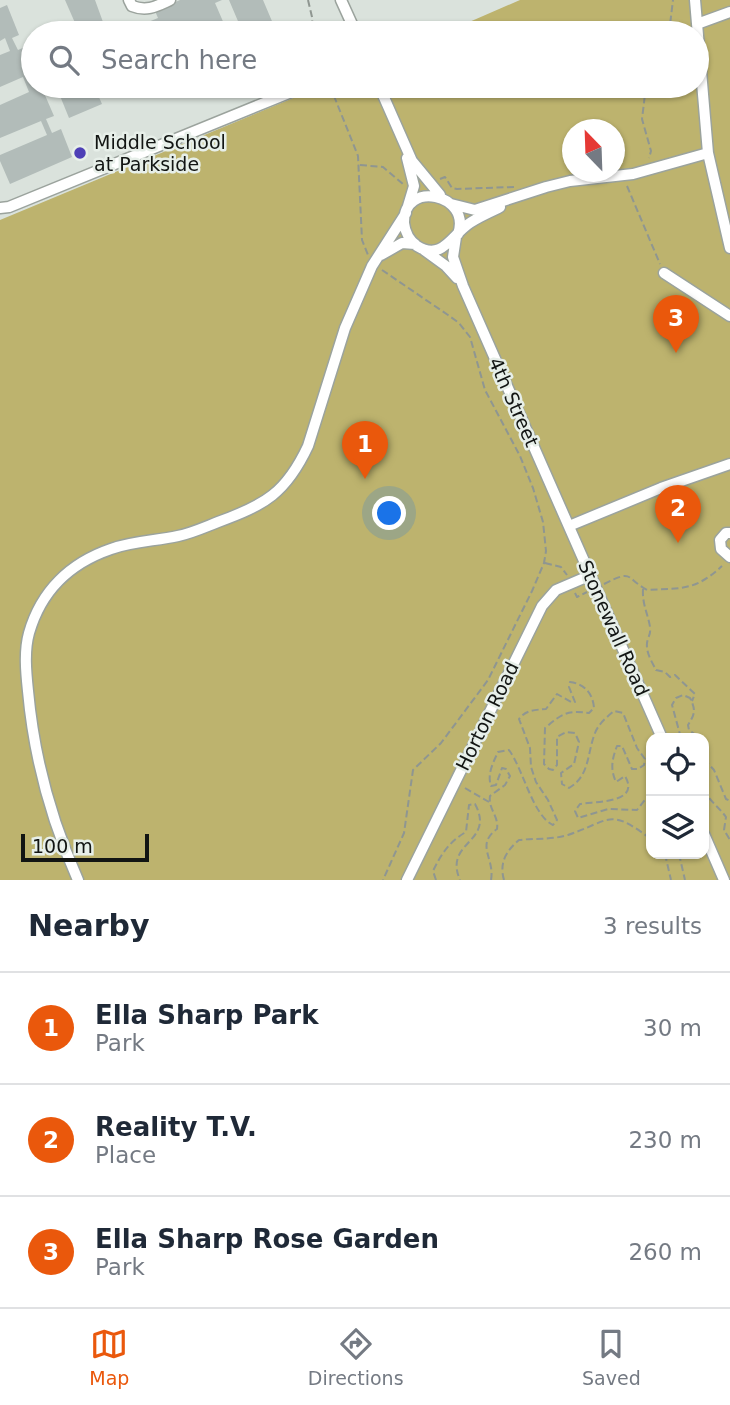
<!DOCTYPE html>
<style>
:root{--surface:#fff;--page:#f2f2f3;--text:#1f2937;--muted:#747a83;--line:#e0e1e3;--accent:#ea580c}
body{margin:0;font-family:"DejaVu Sans",sans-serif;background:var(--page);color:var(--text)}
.controls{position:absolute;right:21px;bottom:21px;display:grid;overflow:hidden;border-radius:14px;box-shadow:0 2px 5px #0004}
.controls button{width:63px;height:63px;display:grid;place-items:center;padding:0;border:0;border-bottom:2px solid var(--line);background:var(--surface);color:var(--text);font:35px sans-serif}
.compass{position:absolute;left:562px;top:119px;width:63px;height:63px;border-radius:50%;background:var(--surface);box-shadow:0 2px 5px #0004;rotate:337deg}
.scale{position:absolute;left:21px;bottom:18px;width:128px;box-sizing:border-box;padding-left:7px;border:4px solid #121513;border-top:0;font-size:19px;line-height:24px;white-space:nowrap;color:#121513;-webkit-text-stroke:5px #e7efe9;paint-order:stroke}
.you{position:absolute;left:390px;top:514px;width:24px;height:24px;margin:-18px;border:5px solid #fff;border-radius:50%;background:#1a73e8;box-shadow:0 0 0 10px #1a73e833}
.badge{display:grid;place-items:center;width:46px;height:46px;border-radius:50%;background:var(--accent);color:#fff;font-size:23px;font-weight:700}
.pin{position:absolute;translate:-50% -58px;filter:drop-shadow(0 2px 4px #0008)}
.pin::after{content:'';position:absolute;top:37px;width:24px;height:21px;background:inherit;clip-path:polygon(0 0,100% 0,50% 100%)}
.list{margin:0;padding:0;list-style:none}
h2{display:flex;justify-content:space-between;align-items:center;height:91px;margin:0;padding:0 28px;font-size:30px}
h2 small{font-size:23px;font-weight:400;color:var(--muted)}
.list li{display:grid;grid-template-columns:46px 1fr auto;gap:21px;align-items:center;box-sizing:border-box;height:112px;padding:0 28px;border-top:2px solid var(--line)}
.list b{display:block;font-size:26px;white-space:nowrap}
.list p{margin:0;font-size:23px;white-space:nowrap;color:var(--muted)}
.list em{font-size:23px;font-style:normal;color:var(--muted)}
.icon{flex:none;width:38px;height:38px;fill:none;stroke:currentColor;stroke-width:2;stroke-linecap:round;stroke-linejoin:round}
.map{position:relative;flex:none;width:730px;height:880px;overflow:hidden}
.search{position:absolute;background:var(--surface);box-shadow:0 2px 5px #0004;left:21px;right:21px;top:21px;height:77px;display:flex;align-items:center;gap:18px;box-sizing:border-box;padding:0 24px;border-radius:38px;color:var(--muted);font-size:26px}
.sheet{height:427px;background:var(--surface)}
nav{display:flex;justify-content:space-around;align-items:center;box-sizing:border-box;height:98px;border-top:2px solid var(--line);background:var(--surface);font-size:19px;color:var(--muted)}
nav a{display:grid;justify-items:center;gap:4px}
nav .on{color:var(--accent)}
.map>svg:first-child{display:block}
.green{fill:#bdb36e;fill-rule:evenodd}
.building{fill:#b2bcb9}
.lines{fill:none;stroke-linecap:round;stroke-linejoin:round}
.minor-casing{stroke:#9ba39d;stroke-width:13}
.path{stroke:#8f9691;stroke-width:2;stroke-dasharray:7 3.5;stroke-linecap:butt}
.minor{stroke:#fff;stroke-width:10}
.poi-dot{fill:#4d3fb6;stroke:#e7efe9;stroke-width:2.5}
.labels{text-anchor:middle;stroke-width:5;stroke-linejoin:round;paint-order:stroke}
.poi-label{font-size:19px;fill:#121513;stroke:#e7efe9;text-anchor:start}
.street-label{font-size:19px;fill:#121513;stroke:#e7efe9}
</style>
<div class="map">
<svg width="730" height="880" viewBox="0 0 730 880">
<rect width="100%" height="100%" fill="#dae2dc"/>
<path class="green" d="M 520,0 L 730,0 L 730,880 L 0,880 L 0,220 L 322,86 L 697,86 L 697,33 L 444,33 ZM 572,130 L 614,130 L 614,172 L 572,172 ZM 651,738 L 704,738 L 704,854 L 651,854 Z"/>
<path class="building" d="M 65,0 L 95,0 L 107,33 L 102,33 L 98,24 L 79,32 Z
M 180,0 L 222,0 L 215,3 L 228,33 L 194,33 L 192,27 L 176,33 L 121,33 L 158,18 L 155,11 Z
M 229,0 L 263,0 L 277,33 L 243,33 Z
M 7,5 L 19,35 L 12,38 L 18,50 L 25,47 L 33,68 L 33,86 L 41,86 L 54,116 L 46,119 L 52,133 L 61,129 L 72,157 L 10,184 L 0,161 L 0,155 L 47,135 L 41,121 L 0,138 L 0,105 L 29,92 L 23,77 L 0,87 L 0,55 L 10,51 L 5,38 L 0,41 L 0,8 Z
M 56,86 L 94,86 L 102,104 L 69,118 Z"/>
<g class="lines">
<defs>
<path id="minor" d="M 129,0 L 132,6 C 147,12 157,6 170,0
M 341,0 L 356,33
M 695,0 L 708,153 L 730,248
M 697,24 L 730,12
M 379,86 L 412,161 L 440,195
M 407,158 L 414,186 L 408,206
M 451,204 L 475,210 L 546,187 L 570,181 L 633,174 L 708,153
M 0,208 L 9,207 L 306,86
M 458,234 C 472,194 403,179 404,223 C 405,232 410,241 417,246 C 441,261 451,237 467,225 C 476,218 489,213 500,207
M 456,237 L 453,257 L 463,286 L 662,738
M 424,250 L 446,266 L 457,278
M 381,255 L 402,243 L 415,244
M 664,273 L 730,316
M 569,526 L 661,488 L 730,464
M 730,533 L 726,533 L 720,540 L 721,549 L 730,557
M 704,834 L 724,880
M 78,880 C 51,820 34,757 28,691 C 26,672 24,651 29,633 C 41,591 70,563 111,549 C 133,541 156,541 178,536 C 192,533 205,527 218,522 C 265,505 286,493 308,446 L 345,328 L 372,266 L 406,213
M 407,880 L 542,606 L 556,590 L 591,575"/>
</defs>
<use href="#minor" class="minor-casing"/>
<path class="path" d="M 308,0 L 312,17 L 313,33
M 669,33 L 673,0
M 330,86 L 358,156 L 362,240 L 368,255
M 646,86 L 642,119 L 651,151 L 649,158
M 360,165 L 383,167 L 404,185
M 440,179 L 445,177 L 452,188 L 457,189 L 514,187
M 627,186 L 660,264
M 382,270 L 448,315 L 459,323 L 470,337 L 485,390 L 520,456 L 533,488 L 543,522 L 546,551 L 544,563 L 532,591 L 488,680 L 441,743 L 413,770 L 404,833 L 383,880
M 545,563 L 561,567 L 567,575
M 604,584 C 634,569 624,577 647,590 C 682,588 695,591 722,566
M 643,589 C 642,604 648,614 650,627 C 651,635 648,636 647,643 C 646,653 652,662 656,670 L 665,672 L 670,677 L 675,675 L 695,694 L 692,701
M 575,593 L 577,597 L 587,592
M 681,738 L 672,705 L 676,698 L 683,695 L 690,698 C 696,710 695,714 688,725 L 689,730 L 700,738
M 704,759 L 714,770 L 726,799 L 730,801
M 465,788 L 489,802
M 704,789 C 710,802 718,806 726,817 L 724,830 L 730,840
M 665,854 L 671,880
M 679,854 L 685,880
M 436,880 L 433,871 C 441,854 450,841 466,832 L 469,805 L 475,804 C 496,843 443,841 460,880
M 491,880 C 495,858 475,845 497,829 C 499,816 488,809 490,796 L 505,785 L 510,776 L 506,769 L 502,768 L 496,785 L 491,786 C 487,774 493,763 498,752 L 509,750 C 523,769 533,816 553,825 L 557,820 L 548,800 L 536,782 L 531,767 L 530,748 L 519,719 C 526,710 534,710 546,709 L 557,694 L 571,702 L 575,702 L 569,687 L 570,682 C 585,684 593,694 594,708 L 589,713 C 566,710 562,714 545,728 L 544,764 L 549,769 L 553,770 L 557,765 L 557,737 L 566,732 L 575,733 L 579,742 L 574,764 L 561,773 L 562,784 L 569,788 C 590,776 587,753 595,733 C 599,723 607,717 614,711 L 623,713 L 637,748 L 645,759 L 644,765 L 638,769 L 632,769 L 622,746 L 617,746 C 612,759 610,769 616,782 L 625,776 C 641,804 595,801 580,804 L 575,811 L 578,818 L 608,809 L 637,810 L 647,797 L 651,796
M 504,880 C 499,863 506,851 519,840 C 536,838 551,840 568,835 C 612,820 608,807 651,839"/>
<use href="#minor" class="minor"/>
</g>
<circle class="poi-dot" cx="80" cy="153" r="7"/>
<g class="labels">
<g class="poi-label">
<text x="94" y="149">Middle School<tspan x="94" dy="22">at Parkside</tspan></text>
</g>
<g class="street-label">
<text transform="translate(514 402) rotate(66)" y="7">4th Street</text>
<text transform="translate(614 628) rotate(66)" y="7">Stonewall Road</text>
<text transform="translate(487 716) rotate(-64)" y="7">Horton Road</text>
</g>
</g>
</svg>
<div class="controls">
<button><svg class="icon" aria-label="locate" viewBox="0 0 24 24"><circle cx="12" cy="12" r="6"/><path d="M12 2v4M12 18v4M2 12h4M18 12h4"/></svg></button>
<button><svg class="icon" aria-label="layers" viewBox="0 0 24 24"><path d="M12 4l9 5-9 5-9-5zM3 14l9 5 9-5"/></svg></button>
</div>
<svg class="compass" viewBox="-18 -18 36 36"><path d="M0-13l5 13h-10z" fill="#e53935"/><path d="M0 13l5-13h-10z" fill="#747a83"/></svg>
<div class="scale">100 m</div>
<div class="you"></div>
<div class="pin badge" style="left:365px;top:479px">1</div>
<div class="pin badge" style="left:678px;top:543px">2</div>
<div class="pin badge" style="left:676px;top:353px">3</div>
<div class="search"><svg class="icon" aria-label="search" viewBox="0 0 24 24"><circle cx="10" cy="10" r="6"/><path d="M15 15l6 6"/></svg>Search here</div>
</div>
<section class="sheet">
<h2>Nearby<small>3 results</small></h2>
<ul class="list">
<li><span class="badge">1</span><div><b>Ella Sharp Park</b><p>Park</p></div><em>30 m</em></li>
<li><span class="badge">2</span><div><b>Reality T.V.</b><p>Place</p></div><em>230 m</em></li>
<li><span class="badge">3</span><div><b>Ella Sharp Rose Garden</b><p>Park</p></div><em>260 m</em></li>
</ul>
</section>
<nav>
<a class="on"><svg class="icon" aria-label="map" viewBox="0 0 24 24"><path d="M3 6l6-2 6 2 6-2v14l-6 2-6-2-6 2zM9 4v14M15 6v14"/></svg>Map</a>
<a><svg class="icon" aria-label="directions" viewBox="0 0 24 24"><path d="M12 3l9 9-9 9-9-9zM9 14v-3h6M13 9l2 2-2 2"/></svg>Directions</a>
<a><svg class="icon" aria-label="saved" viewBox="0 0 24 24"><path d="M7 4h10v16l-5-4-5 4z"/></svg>Saved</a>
</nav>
